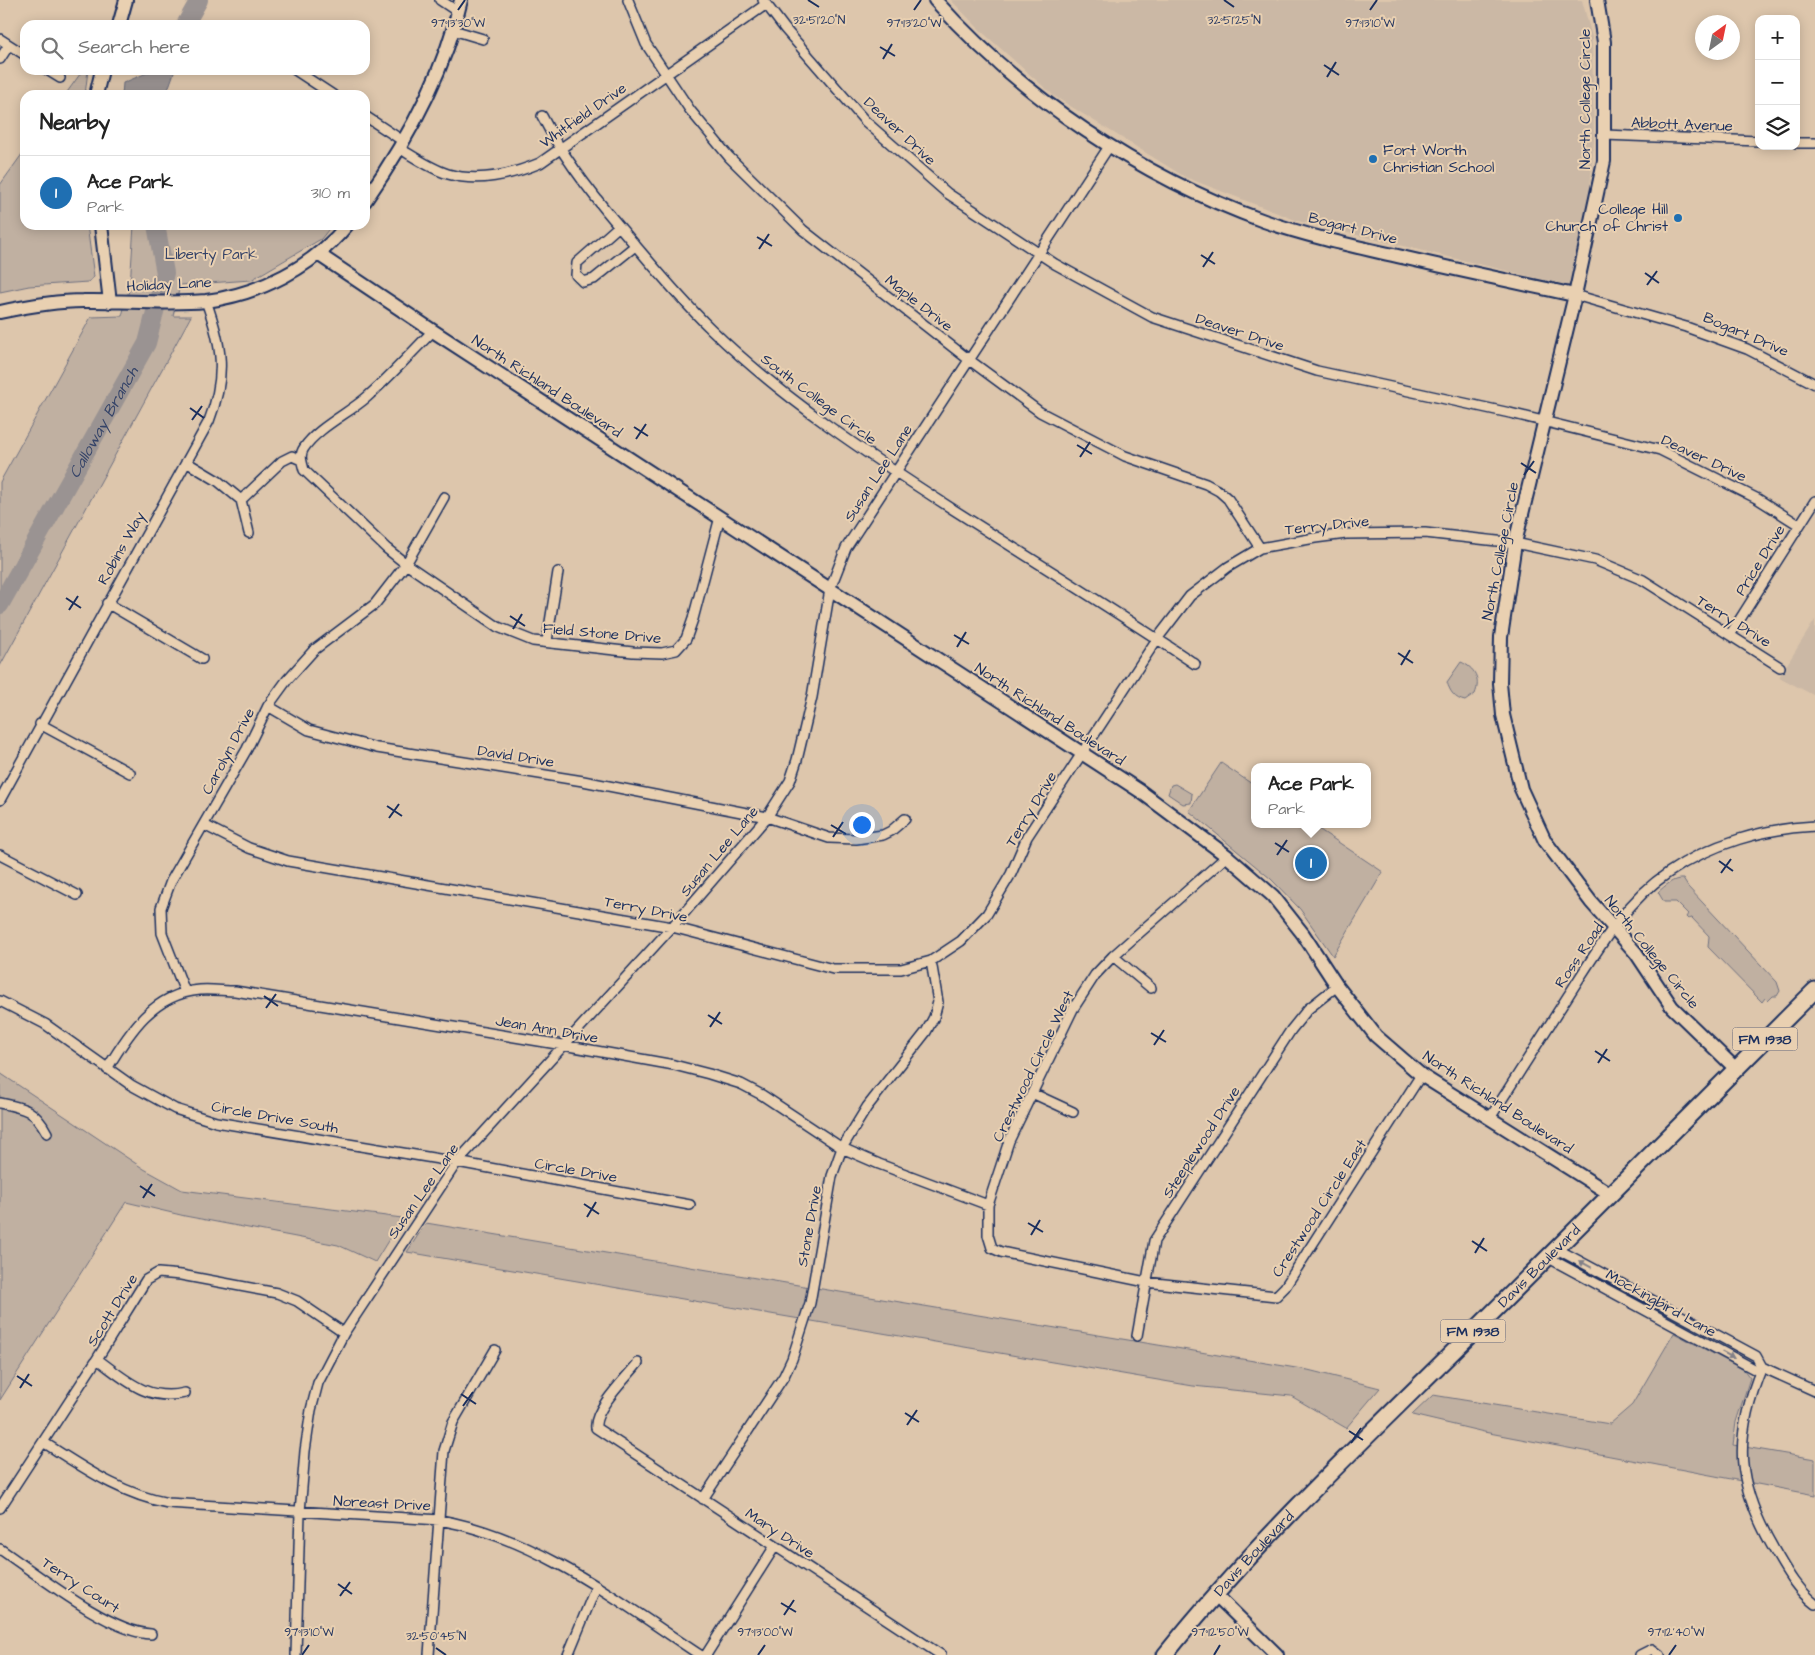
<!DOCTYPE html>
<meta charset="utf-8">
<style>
:root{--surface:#fff;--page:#f2f2f2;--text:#222;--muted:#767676;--line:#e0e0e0;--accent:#1f6fb2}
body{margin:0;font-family:"Architects Daughter",sans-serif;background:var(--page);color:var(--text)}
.controls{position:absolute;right:15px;top:15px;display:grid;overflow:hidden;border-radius:10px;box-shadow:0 2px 12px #0003}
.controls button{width:45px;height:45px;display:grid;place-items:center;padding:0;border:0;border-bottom:1px solid var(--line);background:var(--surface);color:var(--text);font:25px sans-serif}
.compass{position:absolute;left:1695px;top:15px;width:45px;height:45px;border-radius:50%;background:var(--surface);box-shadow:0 2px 12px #0003;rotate:33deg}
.you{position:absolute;left:861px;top:824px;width:18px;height:18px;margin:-12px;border:4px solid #fff;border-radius:50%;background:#1a73e8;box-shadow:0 0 0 8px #1a73e833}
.badge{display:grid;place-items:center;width:32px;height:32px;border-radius:50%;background:var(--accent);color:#fff;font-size:16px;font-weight:700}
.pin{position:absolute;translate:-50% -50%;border:2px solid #fff;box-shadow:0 1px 5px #0006}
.popup{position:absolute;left:1251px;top:763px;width:120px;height:65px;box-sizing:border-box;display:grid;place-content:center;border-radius:10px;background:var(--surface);filter:drop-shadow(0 1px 4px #0005);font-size:16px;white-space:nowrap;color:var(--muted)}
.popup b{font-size:19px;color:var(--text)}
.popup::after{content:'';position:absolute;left:50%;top:100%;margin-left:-10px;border:10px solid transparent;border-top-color:var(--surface)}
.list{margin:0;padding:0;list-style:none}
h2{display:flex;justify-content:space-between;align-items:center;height:65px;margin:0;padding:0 20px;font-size:21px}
h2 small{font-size:16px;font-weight:400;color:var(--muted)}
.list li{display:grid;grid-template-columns:32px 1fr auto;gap:15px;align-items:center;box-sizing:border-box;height:75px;padding:0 20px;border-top:1px solid var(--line)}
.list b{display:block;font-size:19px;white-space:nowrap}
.list p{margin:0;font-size:16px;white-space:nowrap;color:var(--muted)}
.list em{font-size:16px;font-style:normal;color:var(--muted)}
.icon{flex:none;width:28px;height:28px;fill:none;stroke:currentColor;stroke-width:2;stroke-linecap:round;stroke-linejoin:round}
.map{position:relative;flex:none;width:1815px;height:1655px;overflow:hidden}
.search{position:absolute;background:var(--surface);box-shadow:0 2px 12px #0003;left:20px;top:20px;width:350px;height:55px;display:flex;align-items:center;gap:12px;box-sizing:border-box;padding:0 18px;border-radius:15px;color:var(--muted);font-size:19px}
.panel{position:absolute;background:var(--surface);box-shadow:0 2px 12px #0003;left:20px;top:90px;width:350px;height:140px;border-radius:15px}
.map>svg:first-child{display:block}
.built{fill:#cbb8a5}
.green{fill:#c0b0a1;stroke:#6e7080}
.water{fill:#9a9392;stroke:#676b7d}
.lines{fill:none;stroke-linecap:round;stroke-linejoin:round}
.river{stroke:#9a9392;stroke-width:18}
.street-casing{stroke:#1b2f5e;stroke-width:12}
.secondary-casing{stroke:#1b2f5e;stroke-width:16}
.primary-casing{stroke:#1b2f5e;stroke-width:19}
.street{stroke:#e9d0b1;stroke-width:9}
.secondary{stroke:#e9d0b1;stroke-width:12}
.primary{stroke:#e9d0b1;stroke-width:15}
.oneway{fill:#828088}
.ticks{fill:none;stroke:#1b2f5e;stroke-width:2}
.poi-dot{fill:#1f6fb2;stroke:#e9d0b1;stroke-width:2}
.labels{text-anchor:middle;stroke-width:4;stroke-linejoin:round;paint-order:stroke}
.shield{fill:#e9d0b1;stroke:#595f77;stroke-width:1}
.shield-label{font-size:14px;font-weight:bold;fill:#1b2f5e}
.street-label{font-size:15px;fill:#1b2f5e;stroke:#e9d0b1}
.poi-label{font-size:15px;fill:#1b2f5e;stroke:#e9d0b1;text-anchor:start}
.park-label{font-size:15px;fill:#344268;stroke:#e9d0b1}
.water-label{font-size:16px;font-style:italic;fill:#344368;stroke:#e9d0b1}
.ticks-label{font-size:12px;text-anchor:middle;fill:#1b2f5e;stroke:#e9d0b1;stroke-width:4;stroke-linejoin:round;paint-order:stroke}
</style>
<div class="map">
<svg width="1815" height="1655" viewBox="0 0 1815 1655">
<rect width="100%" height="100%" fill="#ddc6ac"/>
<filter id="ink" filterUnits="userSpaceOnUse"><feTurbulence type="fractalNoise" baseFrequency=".02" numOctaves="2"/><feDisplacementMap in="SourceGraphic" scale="10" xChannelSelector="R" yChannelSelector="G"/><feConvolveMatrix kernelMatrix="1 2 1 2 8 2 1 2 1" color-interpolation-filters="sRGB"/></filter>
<g filter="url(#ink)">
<path class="built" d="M 951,0 L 1582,0 L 1592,37 L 1594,140 L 1590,189 L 1571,286 L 1298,221 L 1185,177 L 1054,96 L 980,30 Z
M 1815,620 L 1815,696 L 1779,677 Z"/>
<path class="green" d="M 83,70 L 88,70 L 85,95 L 65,95 Z
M 25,150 L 25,225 L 87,225 L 94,277 L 88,282 L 29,286 L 0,292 L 0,185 Z
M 134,225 L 332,225 L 321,239 L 251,280 L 180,285 L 173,316 L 191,316 L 0,666 L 0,482 L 91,317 L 122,316 L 130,286 Z
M 1461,662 C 1475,668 1481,679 1475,694 L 1465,701 C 1455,699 1450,692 1447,682 Z
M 1221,763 L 1255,786 L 1255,824 L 1311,824 L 1383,872 L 1333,956 L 1300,909 L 1271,879 L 1189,811 Z
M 1175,784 L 1192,794 L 1191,803 L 1183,804 L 1168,794 L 1171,785 Z
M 1683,879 L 1688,887 L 1777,982 L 1780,991 L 1777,996 L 1773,996 L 1768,1001 L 1765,998 L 1762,1002 L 1708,947 L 1709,936 L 1692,918 L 1688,919 L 1686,917 L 1688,914 L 1676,902 L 1664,902 L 1658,892 C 1665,886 1673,878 1683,879 Z
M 0,1073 L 144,1169 L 182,1190 L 402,1218 L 375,1262 L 338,1245 L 185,1216 L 126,1202 L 0,1400 Z
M 426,1223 L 1308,1370 L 1380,1388 L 1346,1428 L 1291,1396 L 1193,1386 L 407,1252 Z
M 1674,1333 L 1744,1370 L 1750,1378 L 1736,1422 L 1733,1445 L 1815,1459 L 1815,1495 L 1484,1432 L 1412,1415 L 1433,1395 L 1610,1424 L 1632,1405 Z"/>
<path class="water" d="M 154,70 L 175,70 L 166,95 L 122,95 L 123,83 Z"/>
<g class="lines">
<g class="river">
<path d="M 185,25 L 199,0"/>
<path id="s1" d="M 0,605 L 147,343 L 165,273 L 156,225"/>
</g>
<defs>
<path id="street" d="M 440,0 L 458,12
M 628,0 L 646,44 L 690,110 L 729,157 L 803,230 L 968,359 L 1040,412 L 1125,456 L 1206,484 L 1219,491 L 1228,499 L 1260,548
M 763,0 L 785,29 L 865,121 L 947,193 L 1055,264 L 1152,317 L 1317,371 L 1510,413 L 1660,450 L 1758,499 L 1799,525
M 453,30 L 483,39
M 0,39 L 25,55
M 0,59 L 9,45
M 47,70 L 60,78
M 295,70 L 333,95
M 365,116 L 403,141
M 542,116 C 563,157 589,191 619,226 C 649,261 678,297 711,329 C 783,399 870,456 954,510 C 1034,561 1116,611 1195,664
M 1604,135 L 1759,141
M 1796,143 L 1815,143
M 399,148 C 414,157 431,169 448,174 C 479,183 511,175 540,163 L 765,5
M 619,226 L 577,263 L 576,275 L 583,282 L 594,279 L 635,246
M 1575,295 L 1686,327 L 1747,349 L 1815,384
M 433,331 C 411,353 390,377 367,397 C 349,413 317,428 304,448 C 299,455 302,462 304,470 L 386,548 L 406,564 L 498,627 L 533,641 L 633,652 L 662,653 L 676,650 L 686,639 L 693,619 L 720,517
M 186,462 L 218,481 L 241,500 L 249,533
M 241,500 L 282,461 L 292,456 L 301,460
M 107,603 L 202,659
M 1730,635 L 1815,501
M 547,641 L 558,572
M 268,706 L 309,730 L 377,748 L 583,781 L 767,817 L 829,838 L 856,839 L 883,835 L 891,831 L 905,819
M 40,724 L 130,773
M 0,800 L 209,421 C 227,375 222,345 206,301
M 204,825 L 249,848 L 288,861 L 672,927 L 833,969 L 901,969 L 931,961 L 961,941 L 987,914 L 1011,874 L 1027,837 L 1157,639 L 1190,596 L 1228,567 L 1260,548 L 1315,538 L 1346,534 L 1425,533 L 1515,543 L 1595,560 L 1643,580 L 1780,667
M 0,855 L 77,895
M 1227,856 L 1113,956 L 1095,975 L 1073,1009 L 1009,1141 L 988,1205 L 988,1235 L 992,1248 L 1001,1252 L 1146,1282 L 1276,1296 L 1285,1287 L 1421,1075
M 1113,956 L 1151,988
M 185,992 L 162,933 L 161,908 L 171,881 L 247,749 L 268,706 L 287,680 L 314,650 L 375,604 L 406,564 L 444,497
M 0,1001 L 45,1024 L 131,1085 L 175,1109 L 216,1122 L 457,1162 L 690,1205
M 107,1069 C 129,1032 153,994 200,990 C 211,989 224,991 235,991 L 563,1045 L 674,1065 L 709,1074 L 741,1084 L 762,1095 L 842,1148 L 879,1164 L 988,1205
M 1032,1093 L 1073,1112
M 0,1103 C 25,1108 35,1110 47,1133
M 1490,1118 C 1516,1077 1542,1037 1568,996 C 1596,953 1624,902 1668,873 C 1710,844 1765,828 1815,826
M 1555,1248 L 1756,1356 L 1762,1367 L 1815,1391
M 1547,1257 L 1756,1370 L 1762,1367
M 1137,1336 L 1154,1241 L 1291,1030 L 1308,1009 L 1337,986
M 97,1359 C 126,1380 147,1402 185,1393
M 638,1363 C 627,1377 593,1410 596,1428 L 941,1655
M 1762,1367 C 1732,1440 1736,1485 1776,1553 C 1787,1572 1797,1590 1815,1604
M 43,1442 C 83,1467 120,1494 168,1503 L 440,1520 C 539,1538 618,1601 700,1655
M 703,1499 L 784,1376 L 792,1359 L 810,1303 L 832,1176 L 842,1148 L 867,1107 L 926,1032 L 934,1017 L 938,1002 L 931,961
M 0,1508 L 97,1359 L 146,1280 L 158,1273 L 181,1275 L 277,1293 L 297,1301 L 344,1333
M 0,1549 C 37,1574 109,1632 151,1634
M 296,1655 L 300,1512 L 305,1451 L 311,1410 L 318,1383 L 344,1333 L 457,1162 L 672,927 L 767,817 L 790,781 L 797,760 L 812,697 L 830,589 L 846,548 L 1110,145
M 429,1655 L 444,1451 L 453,1422 L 495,1350
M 568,1655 L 596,1587
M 706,1655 L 775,1546
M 1640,1655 L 1652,1649 L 1660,1655"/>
<path id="secondary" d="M 935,0 C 1023,98 1139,176 1264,221 C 1310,237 1358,247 1406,258 C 1462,271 1519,283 1575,295
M 1597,0 L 1604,42 L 1604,161 L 1575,295 L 1515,543 L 1501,637 L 1500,683 L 1503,715 L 1521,789 L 1545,841 L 1591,902 L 1636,953 L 1672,1007 L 1736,1069
M 119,25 L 126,0
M 96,95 L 102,70
M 365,201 C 407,141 445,72 461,0
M 101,225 L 110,302
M 318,254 L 433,331 L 1140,791 L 1227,856 L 1273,896 L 1303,934 L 1337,986 L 1376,1036 L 1421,1075 L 1610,1194
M 0,312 C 28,306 55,301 83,301 C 124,300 165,305 206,301 C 260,294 313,267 347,225
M 1216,1595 L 1277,1655"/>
<g id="primary">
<path id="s2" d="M 1165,1655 C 1257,1540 1366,1438 1471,1334 C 1586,1219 1700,1104 1815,990"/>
</g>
</defs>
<use href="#street" class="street-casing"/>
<use href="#secondary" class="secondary-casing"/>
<use href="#primary" class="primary-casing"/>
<use href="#street" class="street"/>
<use href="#secondary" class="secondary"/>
<use href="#primary" class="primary"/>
</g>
<defs><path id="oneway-solid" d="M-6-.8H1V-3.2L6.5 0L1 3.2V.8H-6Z" transform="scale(1.25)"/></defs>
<g class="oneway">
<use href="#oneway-solid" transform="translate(1585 1264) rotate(-152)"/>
<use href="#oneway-solid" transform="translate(1728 1355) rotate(29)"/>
</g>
</g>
<path class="ticks" d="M 808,0 L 819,7M 1224,0 L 1234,7M 458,10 L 465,0M 914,10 L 921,0M 1370,10 L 1377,0M 880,47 L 895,56M 883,59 L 892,44M 1324,65 L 1339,75M 1327,77 L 1336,62M 757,237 L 772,246M 759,249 L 769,234M 1201,255 L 1215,264M 1203,267 L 1213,252M 1645,273 L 1659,283M 1647,285 L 1657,271M 190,408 L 204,418M 192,420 L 202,406M 634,427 L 648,436M 636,439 L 646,424M 1077,445 L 1092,454M 1080,457 L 1090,442M 1521,463 L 1536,473M 1524,475 L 1534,461M 66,598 L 81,608M 69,610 L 78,596M 510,616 L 525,626M 513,629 L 522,614M 954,635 L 969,644M 957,647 L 966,632M 1398,653 L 1413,663M 1401,665 L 1410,650M 387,806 L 402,816M 389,818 L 399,804M 831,825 L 846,834M 833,837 L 843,822M 1275,843 L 1289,852M 1277,855 L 1287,840M 1719,861 L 1733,871M 1721,873 L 1731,859M 264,996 L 278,1006M 266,1008 L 276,994M 708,1015 L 722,1024M 710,1027 L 720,1012M 1151,1033 L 1166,1042M 1154,1045 L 1164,1030M 1595,1051 L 1610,1061M 1598,1063 L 1607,1049M 140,1186 L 155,1196M 143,1198 L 152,1184M 584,1204 L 599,1214M 587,1217 L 596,1202M 1028,1223 L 1043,1232M 1031,1235 L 1040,1220M 1472,1241 L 1487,1251M 1475,1253 L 1484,1238M 17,1376 L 32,1386M 20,1388 L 29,1374M 461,1394 L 476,1404M 463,1406 L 473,1392M 905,1413 L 919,1422M 907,1425 L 917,1410M 1349,1431 L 1363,1440M 1351,1443 L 1361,1428M 338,1584 L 352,1594M 340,1596 L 350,1582M 781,1603 L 796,1612M 784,1615 L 794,1600M 436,1648 L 446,1655M 302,1655 L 309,1645M 758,1655 L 765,1645M 1214,1655 L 1220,1645M 1669,1655 L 1676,1645"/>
<g class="poi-dot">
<circle cx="1373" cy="159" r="5"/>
<circle cx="1678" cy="218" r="5"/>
</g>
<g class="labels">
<g class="shield">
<rect x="1732.5" y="1027.5" width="65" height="23" rx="4"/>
<rect x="1440.5" y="1319.5" width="65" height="23" rx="4"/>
</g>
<g class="shield-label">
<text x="1765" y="1044">FM 1938</text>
<text x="1473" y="1336">FM 1938</text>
</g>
<g class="street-label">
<text transform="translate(1585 99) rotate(-90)" y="5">North College Circle</text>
<text transform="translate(583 115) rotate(-35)" y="5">Whitfield Drive</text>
<text transform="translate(1682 124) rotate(2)" y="5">Abbott Avenue</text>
<text transform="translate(900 131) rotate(43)" y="5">Deaver Drive</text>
<text transform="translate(1353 228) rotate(14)" y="5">Bogart Drive</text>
<text transform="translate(169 284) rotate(-3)" y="5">Holiday Lane</text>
<text transform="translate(919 303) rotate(38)" y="5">Maple Drive</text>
<text transform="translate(1240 332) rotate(18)" y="5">Deaver Drive</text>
<text transform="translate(1746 334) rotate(23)" y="5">Bogart Drive</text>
<text transform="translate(547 386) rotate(33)" y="5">North Richland Boulevard</text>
<text transform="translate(819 399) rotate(37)" y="5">South College Circle</text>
<text transform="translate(1704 458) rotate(25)" y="5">Deaver Drive</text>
<text transform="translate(878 473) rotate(-57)" y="5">Susan Lee Lane</text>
<text transform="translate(1327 525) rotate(-6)" y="5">Terry Drive</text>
<text transform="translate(121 548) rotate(-61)" y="5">Robins Way</text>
<text transform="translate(1500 551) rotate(-79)" y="5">North College Circle</text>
<text transform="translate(1760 560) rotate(-58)" y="5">Price Drive</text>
<text transform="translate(1734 621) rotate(32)" y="5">Terry Drive</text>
<text transform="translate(602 633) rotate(5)" y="5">Field Stone Drive</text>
<text transform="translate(1050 714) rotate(33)" y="5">North Richland Boulevard</text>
<text transform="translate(228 751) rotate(-62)" y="5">Carolyn Drive</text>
<text transform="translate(516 756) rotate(9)" y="5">David Drive</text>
<text transform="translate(1031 809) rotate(-59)" y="5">Terry Drive</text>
<text transform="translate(719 851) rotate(-50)" y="5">Susan Lee Lane</text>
<text transform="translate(646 909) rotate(11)" y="5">Terry Drive</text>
<text transform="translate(1652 952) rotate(51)" y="5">North College Circle</text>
<text transform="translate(1579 955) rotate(-56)" y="5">Ross Road</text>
<text transform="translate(547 1029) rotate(10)" y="5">Jean Ann Drive</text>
<text transform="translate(1033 1066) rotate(-64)" y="5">Crestwood Circle West</text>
<text transform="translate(1498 1102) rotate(33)" y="5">North Richland Boulevard</text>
<text transform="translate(275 1117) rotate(10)" y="5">Circle Drive South</text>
<text transform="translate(1201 1142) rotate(-57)" y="5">Steeplewood Drive</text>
<text transform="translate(576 1170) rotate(10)" y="5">Circle Drive</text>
<text transform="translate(423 1191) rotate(-55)" y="5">Susan Lee Lane</text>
<text transform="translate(1319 1208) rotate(-57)" y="5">Crestwood Circle East</text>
<text transform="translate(809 1226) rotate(-80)" y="5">Stone Drive</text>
<text dy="5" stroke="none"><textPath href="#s2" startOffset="540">Davis Boulevard</textPath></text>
<text transform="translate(1661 1303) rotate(29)" y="5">Mockingbird Lane</text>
<text transform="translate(112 1310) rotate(-58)" y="5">Scott Drive</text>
<text transform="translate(382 1503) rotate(3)" y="5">Noreast Drive</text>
<text transform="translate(780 1533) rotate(33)" y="5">Mary Drive</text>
<text dy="5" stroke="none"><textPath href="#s2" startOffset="135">Davis Boulevard</textPath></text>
<text transform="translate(81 1585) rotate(33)" y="5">Terry Court</text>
</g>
<g class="poi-label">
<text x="1383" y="155">Fort Worth<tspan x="1383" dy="17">Christian School</tspan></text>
<text x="1668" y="214" text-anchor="end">College Hill<tspan x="1668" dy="17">Church of Christ</tspan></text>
</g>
<g class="park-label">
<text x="211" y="259">Liberty Park</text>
</g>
<g class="water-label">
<text dy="6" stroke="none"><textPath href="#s1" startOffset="210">Calloway Branch</textPath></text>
</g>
</g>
<g class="ticks-label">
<text x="819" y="24">32°51'20"N</text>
<text x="1234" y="24">32°51'25"N</text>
<text x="914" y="27">97°13'20"W</text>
<text x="1370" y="27">97°13'10"W</text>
<text x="458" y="27">97°13'30"W</text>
<text x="309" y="1636">97°13'10"W</text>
<text x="765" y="1636">97°13'00"W</text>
<text x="1220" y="1636">97°12'50"W</text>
<text x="1676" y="1636">97°12'40"W</text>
<text x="436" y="1640">32°50'45"N</text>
</g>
</svg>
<div class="controls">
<button>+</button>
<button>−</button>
<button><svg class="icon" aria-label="layers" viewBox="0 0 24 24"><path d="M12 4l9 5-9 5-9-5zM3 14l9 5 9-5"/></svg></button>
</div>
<svg class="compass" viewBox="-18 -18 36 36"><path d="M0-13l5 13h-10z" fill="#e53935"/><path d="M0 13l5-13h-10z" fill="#767676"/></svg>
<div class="you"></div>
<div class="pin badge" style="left:1311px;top:863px">1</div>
<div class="popup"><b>Ace Park</b>Park</div>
<div class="search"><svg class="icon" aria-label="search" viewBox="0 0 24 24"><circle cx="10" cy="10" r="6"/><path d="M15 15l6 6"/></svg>Search here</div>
<section class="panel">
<h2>Nearby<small></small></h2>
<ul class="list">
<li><span class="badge">1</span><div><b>Ace Park</b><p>Park</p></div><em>310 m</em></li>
</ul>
</section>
</div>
